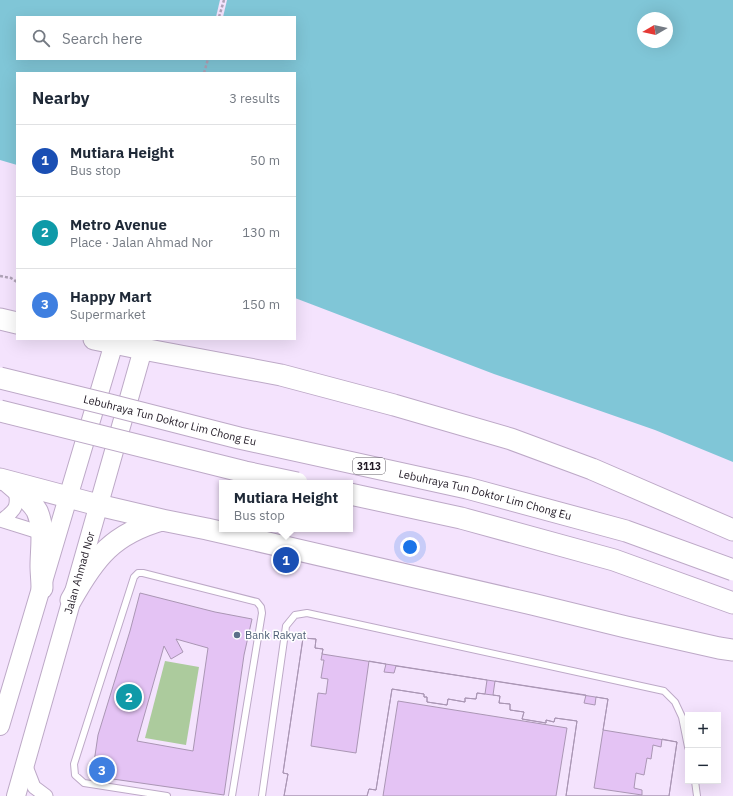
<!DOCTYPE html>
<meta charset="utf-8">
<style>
:root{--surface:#fff;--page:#f2f2f3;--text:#1f2937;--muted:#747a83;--line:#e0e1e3;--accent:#515fd5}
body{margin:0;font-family:"IBM Plex Sans",sans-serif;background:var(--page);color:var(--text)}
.controls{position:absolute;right:12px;bottom:12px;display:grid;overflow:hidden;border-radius:0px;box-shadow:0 4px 16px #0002}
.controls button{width:36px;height:36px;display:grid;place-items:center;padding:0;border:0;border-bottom:1px solid var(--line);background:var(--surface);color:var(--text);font:20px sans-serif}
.compass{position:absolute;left:637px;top:12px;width:36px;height:36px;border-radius:50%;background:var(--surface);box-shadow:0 4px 16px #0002;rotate:261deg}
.you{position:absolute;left:410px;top:547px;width:14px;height:14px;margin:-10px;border:3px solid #fff;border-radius:50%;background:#1a73e8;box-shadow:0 0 0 6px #1a73e833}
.badge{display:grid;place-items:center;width:26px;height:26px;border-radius:50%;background:var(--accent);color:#fff;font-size:13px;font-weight:700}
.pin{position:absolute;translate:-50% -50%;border:2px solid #fff;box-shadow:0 1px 4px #0006}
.popup{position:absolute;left:219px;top:480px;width:134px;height:52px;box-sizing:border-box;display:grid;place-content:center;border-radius:0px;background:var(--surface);filter:drop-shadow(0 1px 3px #0005);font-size:13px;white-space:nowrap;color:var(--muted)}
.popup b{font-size:15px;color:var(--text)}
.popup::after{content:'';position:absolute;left:50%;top:100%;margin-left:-8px;border:8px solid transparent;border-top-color:var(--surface)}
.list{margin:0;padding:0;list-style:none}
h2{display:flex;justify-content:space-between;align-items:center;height:52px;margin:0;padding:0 16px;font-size:17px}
h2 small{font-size:13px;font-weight:400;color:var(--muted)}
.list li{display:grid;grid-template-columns:26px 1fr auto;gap:12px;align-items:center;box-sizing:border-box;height:72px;padding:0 16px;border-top:1px solid var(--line)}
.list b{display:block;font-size:15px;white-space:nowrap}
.list p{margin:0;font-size:13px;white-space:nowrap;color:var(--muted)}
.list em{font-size:13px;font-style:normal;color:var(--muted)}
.icon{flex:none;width:22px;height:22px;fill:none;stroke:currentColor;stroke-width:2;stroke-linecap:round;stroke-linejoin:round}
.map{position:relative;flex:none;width:733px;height:796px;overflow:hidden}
.search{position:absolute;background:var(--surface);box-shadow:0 4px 16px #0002;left:16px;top:16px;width:280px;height:44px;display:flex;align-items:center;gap:10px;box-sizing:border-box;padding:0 14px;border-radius:0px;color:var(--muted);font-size:15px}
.panel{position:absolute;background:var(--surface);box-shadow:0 4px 16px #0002;left:16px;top:72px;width:280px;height:268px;border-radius:0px}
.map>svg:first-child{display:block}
.green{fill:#accb9d}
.water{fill:#80c6d7;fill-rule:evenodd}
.pier{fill:#f4e3fd}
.building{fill:#e4c3f4;stroke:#aa96b4;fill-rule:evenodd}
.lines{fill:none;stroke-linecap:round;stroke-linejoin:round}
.service-casing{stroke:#bda9c7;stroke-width:8}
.minor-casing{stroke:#bda9c7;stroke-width:15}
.secondary-casing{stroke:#bda9c7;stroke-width:20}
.trunk-casing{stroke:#bda9c7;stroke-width:23}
.path{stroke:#afa2b7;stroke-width:2.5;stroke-dasharray:3 2;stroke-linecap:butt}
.service{stroke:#fff;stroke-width:6}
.minor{stroke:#fff;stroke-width:13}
.secondary{stroke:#fff;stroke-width:18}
.trunk{stroke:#fff;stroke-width:21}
.trunk-bridge-casing{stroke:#bda9c7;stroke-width:23;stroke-linecap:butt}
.trunk-bridge{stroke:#fff;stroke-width:21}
.service-dot{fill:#5c6f8a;stroke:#fff;stroke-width:1.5}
.labels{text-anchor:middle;stroke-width:3;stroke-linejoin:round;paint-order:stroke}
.shield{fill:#fff;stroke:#635e66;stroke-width:1}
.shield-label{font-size:10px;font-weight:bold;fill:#201924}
.street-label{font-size:11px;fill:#201924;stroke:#fff}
.service-label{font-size:11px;fill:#4e5e75;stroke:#fff;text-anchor:start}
</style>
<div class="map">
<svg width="733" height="796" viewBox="0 0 733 796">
<rect width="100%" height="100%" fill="#f4e3fd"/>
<path class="green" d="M 165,661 L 199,667 L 186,745 L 145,738 Z"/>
<path class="water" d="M 0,0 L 733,0 L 733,462 L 655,430 L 494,374 L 295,298 L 295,73 L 17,73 L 17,165 L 0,160 ZM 17,17 L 295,17 L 295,59 L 17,59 ZM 643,18 L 667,18 L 667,42 L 643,42 Z"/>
<path class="pier" d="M 220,0 L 227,0 L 223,17 L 216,17 Z"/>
<path class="building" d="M 140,593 L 215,612 L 252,619 L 244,655 L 224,795 L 92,776 L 98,735 L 130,631 ZM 176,639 L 208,648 L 193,751 L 137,741 L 164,646 L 171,659 L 183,652 Z
M 303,638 L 316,639 L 315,648 L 323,649 L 322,654 L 608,699 L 603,730 L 677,742 L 669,796 L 566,796 L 577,721 L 555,718 L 554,722 L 546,720 L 546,723 L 522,719 L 524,712 L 510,710 L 510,704 L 499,703 L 500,696 L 477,693 L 476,699 L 465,698 L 465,702 L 448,699 L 447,705 L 427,702 L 427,697 L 424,697 L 424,694 L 392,689 L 376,790 L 369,789 L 367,796 L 284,796 L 288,774 L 283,773 Z
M 303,638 L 316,639 L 315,648 L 323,649 L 321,660 L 324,660 L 321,678 L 328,679 L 326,694 L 318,693 L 311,746 L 356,753 L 369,661 L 386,664 L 384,672 L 394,673 L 396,666 L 487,680 L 485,694 L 477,693 L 476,699 L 465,698 L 465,702 L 448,699 L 447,705 L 427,702 L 427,697 L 424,697 L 424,694 L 392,689 L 376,790 L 369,789 L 367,796 L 284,796 L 288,774 L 283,773 Z
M 495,681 L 586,695 L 584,703 L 595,705 L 596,697 L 608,699 L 594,788 L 642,795 L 642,790 L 634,788 L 636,773 L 644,775 L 647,758 L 651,759 L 653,745 L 661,747 L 662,739 L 677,742 L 669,796 L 566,796 L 577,721 L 555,718 L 554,722 L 546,720 L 546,723 L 522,719 L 524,712 L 510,710 L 510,704 L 499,703 L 500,696 L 493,695 Z
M 398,701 L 567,728 L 556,796 L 383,796 Z"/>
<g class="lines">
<defs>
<path id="service" d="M 695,781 L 697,796
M 167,796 L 84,783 L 75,775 L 74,764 L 134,577 L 138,573 L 143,573 L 257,602 L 261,607 L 262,613 L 232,796
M 262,796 L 286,626 L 295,615 L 307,613 L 664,691 L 675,702 L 682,717 L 688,747"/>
<path id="minor" d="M 0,520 L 42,533
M 2,520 C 17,509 18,506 15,488
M 25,764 L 34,787 L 46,796"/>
<g id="secondary">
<path d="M 0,726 L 114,343"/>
<path id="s1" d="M 16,796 L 143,349"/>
</g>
<path id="trunk" d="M 0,319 L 17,323
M 94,339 L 143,349 L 281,375 L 394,405 L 511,439 L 592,469 L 733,530
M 0,479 L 98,505 L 162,520 L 207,529 L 532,604 L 626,627 L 719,648 L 733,650
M 9,483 C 18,491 31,500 37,511 C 45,529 41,548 41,566 C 41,573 42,580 42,588
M 350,494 L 461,518 L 614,560 L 733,603
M 71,600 C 95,557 113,534 162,520"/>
</defs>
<use href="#service" class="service-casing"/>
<use href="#minor" class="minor-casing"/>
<use href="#secondary" class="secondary-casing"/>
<use href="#trunk" class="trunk-casing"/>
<path class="path" d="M 219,17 L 224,0
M 204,73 L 208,59
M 0,276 L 11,278 L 17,282"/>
<use href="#service" class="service"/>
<use href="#minor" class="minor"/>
<use href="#secondary" class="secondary"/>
<use href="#trunk" class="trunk"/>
<defs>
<g id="trunk-bridge">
<path id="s2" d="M 0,378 L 110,405 L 239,438 L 467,488 L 626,531 L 733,570"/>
<path d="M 0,411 L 245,472 L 297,483"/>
</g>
</defs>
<use href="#trunk-bridge" class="trunk-bridge-casing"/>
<use href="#trunk-bridge" class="trunk-bridge"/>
</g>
<circle class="service-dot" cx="237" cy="635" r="4"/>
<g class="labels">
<rect class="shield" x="353" y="458" width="32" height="16" rx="3"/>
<g class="shield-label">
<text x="369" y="470">3113</text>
</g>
<g class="street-label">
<text dy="4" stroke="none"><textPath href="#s2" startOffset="175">Lebuhraya Tun Doktor Lim Chong Eu</textPath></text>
<text dy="4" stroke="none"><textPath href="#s2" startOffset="499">Lebuhraya Tun Doktor Lim Chong Eu</textPath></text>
<text dy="4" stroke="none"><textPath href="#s1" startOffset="232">Jalan Ahmad Nor</textPath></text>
</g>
<g class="service-label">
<text x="245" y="639">Bank Rakyat</text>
</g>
</g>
</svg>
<div class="controls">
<button>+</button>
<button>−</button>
</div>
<svg class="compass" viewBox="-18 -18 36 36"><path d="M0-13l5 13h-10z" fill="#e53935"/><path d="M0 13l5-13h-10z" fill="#747a83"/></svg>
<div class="you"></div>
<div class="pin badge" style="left:286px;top:560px;background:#1a4fb4">1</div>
<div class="popup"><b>Mutiara Height</b>Bus stop</div>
<div class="pin badge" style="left:129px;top:697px;background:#0f9aa8">2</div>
<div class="pin badge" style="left:102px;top:770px;background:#3f7fe0">3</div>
<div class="search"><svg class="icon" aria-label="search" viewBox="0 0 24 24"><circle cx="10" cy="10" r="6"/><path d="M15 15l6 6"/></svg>Search here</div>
<section class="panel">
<h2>Nearby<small>3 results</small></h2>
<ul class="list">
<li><span class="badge" style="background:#1a4fb4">1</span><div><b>Mutiara Height</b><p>Bus stop</p></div><em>50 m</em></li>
<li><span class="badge" style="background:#0f9aa8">2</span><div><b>Metro Avenue</b><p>Place · Jalan Ahmad Nor</p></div><em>130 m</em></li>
<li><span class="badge" style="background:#3f7fe0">3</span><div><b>Happy Mart</b><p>Supermarket</p></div><em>150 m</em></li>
</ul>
</section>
</div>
